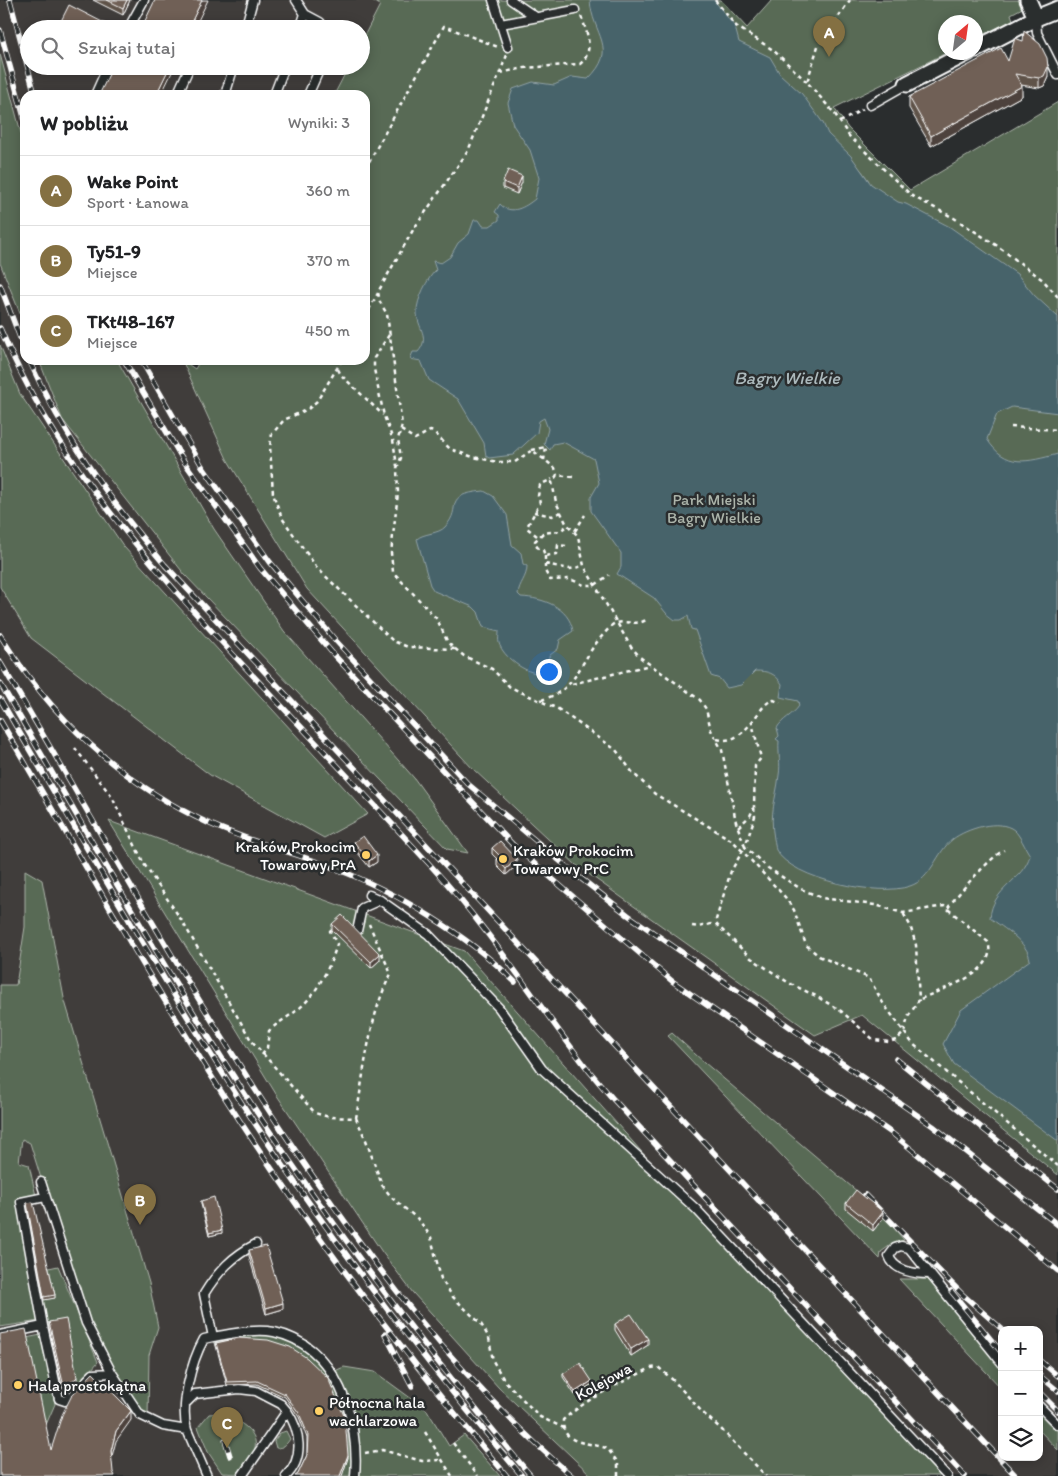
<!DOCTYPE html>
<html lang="pl">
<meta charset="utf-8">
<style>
:root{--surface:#fff;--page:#f6f6f6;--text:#202124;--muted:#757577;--line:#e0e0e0;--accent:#847042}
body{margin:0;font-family:Itim,sans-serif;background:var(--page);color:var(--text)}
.controls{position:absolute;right:15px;bottom:15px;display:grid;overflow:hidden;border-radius:10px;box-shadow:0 2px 12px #0003}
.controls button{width:45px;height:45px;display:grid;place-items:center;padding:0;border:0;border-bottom:1px solid var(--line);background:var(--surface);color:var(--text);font:25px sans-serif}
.compass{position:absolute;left:938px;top:15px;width:45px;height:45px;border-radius:50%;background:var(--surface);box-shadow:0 2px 12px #0003;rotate:29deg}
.you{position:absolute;left:548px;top:671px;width:18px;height:18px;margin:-12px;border:4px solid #fff;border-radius:50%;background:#1a73e8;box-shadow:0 0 0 8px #1a73e833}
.badge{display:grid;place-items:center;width:32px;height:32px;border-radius:50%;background:var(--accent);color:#fff;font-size:16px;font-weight:700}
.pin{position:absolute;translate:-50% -41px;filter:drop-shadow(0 1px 2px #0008)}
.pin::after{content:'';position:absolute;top:26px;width:18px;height:15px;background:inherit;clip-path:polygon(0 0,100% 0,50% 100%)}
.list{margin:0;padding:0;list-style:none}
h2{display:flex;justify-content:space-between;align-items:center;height:65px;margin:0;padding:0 20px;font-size:21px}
h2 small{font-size:16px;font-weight:400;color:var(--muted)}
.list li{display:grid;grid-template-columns:32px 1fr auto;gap:15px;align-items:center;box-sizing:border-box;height:70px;padding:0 20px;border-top:1px solid var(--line)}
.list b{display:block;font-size:19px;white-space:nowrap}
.list p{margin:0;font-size:16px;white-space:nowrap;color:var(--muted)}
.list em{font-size:16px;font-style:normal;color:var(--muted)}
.icon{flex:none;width:28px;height:28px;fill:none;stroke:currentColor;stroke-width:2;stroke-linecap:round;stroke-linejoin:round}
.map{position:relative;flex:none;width:1058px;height:1476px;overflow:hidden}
.search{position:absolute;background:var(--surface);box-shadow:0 2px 12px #0003;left:20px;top:20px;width:350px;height:55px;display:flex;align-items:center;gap:12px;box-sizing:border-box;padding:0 18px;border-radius:28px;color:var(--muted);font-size:19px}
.panel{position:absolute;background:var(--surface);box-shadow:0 2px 12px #0003;left:20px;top:90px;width:350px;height:275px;border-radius:15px}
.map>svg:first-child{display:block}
.built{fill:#3f3c3a;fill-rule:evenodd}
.green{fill:#586a54;stroke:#acb4aa;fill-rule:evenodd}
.water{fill:#46636a;stroke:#90a1a6}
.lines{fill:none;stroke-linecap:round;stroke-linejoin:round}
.lane-casing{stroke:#fff;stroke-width:11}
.street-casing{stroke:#fff;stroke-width:19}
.path{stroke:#fff;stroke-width:2.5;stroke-dasharray:4 4;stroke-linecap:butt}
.lane{stroke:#2a2d2e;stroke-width:8}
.street{stroke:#2a2d2e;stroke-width:15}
.rail-casing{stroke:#fff;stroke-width:5.5}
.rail{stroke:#2a2d2e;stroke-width:4;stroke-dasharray:11;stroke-linecap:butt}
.wall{fill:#5f534a;stroke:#fff}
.shaded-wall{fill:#4e433c;stroke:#fff}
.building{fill:#6f6056;stroke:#fff}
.poi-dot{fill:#ffd166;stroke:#2a2d2e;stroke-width:2}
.labels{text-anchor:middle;stroke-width:5;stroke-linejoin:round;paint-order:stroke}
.park-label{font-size:16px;fill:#acb4aa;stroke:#2a2d2e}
.poi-label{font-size:16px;fill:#fff;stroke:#2a2d2e;text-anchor:start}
.street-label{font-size:16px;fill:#fff;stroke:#2a2d2e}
.water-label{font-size:18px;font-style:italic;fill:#acb9bc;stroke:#2a2d2e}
</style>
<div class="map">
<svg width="1058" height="1476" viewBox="0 0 1058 1476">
<rect width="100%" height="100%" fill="#2a2d2e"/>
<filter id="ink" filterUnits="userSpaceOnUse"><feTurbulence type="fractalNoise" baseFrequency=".02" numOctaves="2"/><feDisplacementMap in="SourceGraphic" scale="10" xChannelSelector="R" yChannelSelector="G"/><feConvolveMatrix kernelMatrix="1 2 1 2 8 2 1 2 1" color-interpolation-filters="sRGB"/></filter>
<g filter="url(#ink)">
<path class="built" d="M 0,0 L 380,0 L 381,4 L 361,42 L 361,29 L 29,29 L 29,66 L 349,66 L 334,95 L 25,95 L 25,360 L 182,360 L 227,459 L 307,589 L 473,769 L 576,865 L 862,1015 L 1058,1176 L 1058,1476 L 0,1476 ZM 1002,1330 L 1039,1330 L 1039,1457 L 1002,1457 Z"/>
<path class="green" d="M 372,0 L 721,0 L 747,28 L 772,0 L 1023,0 L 1026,6 L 1011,14 L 1013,20 L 976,38 L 976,22 L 946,22 L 946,53 L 834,108 L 848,128 L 910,190 L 1058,102 L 1058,1175 L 862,1015 L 815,1035 L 576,865 L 473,769 L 307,589 L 227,459 L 182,360 L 195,369 L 200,360 L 365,360 L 365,95 L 334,95 L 349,66 L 361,66 L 361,42 L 380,5 ZM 794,127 L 825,136 L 861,170 L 869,181 Z
M 0,54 L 25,148 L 25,326 L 0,263 Z
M 0,345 L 20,394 L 124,547 L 368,814 L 324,838 L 210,775 L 31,638 L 0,587 Z
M 39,360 L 117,360 L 214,529 L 284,631 L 414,778 L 468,853 L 447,849 L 185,575 L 62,419 Z
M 109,821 L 464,951 L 709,1228 L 940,1476 L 593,1476 L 590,1474 L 499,1388 L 413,1293 L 382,1252 L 276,1094 Z
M 25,870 L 42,880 L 64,998 L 149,1283 L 158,1327 L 149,1355 L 148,1419 L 140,1415 L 86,1323 L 30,1143 L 22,1139 L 19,1162 L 29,1165 L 36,1196 L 18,1199 L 18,1207 L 39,1321 L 0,1327 L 0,985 L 16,985 L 25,927 Z
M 672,1033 L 705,1063 L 878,1209 L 904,1240 L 892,1244 L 881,1252 L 880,1259 L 668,1036 Z
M 58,1266 L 98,1362 L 77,1386 L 66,1326 L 47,1329 L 41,1300 L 55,1298 L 49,1268 Z
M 899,1279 L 927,1279 L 936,1286 L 1002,1368 L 1002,1389 Z
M 273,1331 L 309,1349 L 333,1375 L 337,1370 L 344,1367 L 375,1372 L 427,1410 L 449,1446 L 464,1435 L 500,1476 L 342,1476 L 348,1458 L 348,1430 L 340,1406 L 327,1381 L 239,1341 L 216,1346 L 213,1337 Z
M 41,1335 L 55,1404 L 45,1427 L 26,1338 Z
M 1039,1411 L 1058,1429 L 1058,1450 L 1039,1430 Z
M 222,1413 C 256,1429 268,1442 239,1474 L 222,1473 L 208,1452 L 198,1427 L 209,1414 Z
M 286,1431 L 290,1439 C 286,1445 283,1448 276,1448 L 274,1441 L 280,1433 Z"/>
<path class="water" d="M 590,0 L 714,0 L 735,27 L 739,42 L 770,57 L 780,74 L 802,94 L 823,123 L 828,134 L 851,156 L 871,184 L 898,202 L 906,204 L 950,227 L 1017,274 L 1034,295 L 1058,317 L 1058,413 L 1012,407 L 997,414 L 987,439 C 1006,469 1027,462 1058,454 L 1058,1141 L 954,1064 L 943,1044 L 961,1010 L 1030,960 C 1028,942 1003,928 990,918 C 992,888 1024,880 1030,855 C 1025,848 1020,835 1014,830 C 999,818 966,829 953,839 C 936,852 932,879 910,886 C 880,897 792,880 776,850 C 775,847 775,842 774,839 C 769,811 776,801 779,775 C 781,764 778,753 779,741 L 776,739 L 779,736 L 777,728 C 782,719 793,715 799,706 L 798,701 L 780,697 L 782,684 C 775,673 768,671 755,671 L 741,685 L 727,688 L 720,679 L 711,676 L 695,630 L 691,629 L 688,616 L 681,620 L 675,620 L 666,613 L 654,598 L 617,574 L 621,567 L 621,553 L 591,511 L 591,497 L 599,483 L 594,459 L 563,442 L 553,444 L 550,450 L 544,444 L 548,429 L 544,418 L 539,421 L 537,433 L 513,455 L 489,458 L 486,456 L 484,443 L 458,399 L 429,380 L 421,361 L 410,359 L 413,352 L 418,352 C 431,337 417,328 417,312 C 416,301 428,277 436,270 L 433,261 L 441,263 L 450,257 L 458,243 L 469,234 L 474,220 L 479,220 L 483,226 L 490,226 L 499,220 L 499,215 L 495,212 L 500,204 C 511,216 525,207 535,199 L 539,178 L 530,150 L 513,125 L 508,103 L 513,89 L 533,82 L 554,85 L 572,77 L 588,79 C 620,48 592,35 590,0 Z
M 484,491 L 493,496 L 507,515 L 512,545 L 521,553 L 523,564 L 527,566 C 527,578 519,583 518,594 L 521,597 C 543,598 569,607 573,631 L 560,640 L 558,649 L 550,655 L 540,673 C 526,674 503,657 499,643 C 498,640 499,635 499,631 L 483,627 L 478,612 L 473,607 L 434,591 L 430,585 L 417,539 C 423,533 439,534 445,527 C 464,507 440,495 484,491 Z"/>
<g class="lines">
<defs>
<path id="lane" d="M 296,0 L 305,14 L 320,22 L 325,29
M 493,0 L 508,47
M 511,0 L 536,17
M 1036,18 L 1037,33 L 1058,75
M 501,24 L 575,10
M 128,29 L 144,0
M 245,29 L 253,0
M 300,29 L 305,14
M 95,95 L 108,66
M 177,95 L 190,66
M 225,95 L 234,66
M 274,95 L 285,66
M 308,95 L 321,66
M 870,105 L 907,84
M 369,895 L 380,900 L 428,934 L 499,1008 L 542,1069 L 696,1209 L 947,1476
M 357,931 L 362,908 L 380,900
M 41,1182 L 86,1323 L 112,1373 L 140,1415 L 163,1426 L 187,1430 C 180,1406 191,1362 204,1339 L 213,1337 L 204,1294 C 218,1271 233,1256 256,1244
M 930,1274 C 915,1274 894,1271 889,1256 L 895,1248 L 901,1246 L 909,1248 L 1002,1363
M 43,1326 L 59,1399 L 65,1401 L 76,1392
M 0,1335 L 43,1326 L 21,1202 L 45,1197
M 213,1337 C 231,1334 255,1328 274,1332 C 337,1346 360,1419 355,1476
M 87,1380 L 93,1374 L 112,1373
M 187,1402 L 195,1394 L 239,1389 L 256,1391 L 281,1404 L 287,1411 L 242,1476
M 1039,1406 L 1058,1425
M 187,1430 L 207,1476
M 286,1476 C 305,1458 300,1430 287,1411"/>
<path id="street" d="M 1028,0 L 1036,18
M 976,49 L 1036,18 L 1058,9
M 907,84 L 969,52"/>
</defs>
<use href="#lane" class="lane-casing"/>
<use href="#street" class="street-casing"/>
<path class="path" d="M 715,0 L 736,26 L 773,50 L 807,82
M 850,0 L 818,46 L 807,82 L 835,114 L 849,136 L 912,196 L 954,218 L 996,245 L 1043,280 L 1058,297
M 507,55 L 468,151 L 413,230 L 378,292 L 380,302 L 387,314 L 402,425 L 398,439 L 401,458 L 397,468 L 398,493 L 391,553 L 393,572 L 437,619 L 448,643 L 464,656 L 492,669 L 510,687 L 558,709 L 605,742 L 616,750 L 633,773 L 655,794 L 733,841 L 785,897 L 794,910 L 806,945 L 819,956 L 869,978 L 883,1003 L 913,1044 L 1058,1166
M 500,73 L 524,68 L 580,64 C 595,51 587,32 581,16
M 840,122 L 863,109
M 365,169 L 444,26 L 498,47
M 365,317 L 378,293
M 389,335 L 374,358 L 374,369 L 384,416 L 393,440 L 397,466
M 342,360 L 317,401 L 308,409 L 284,420 L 272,434 L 270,446 L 273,494 L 282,518 L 317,568 L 393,641 L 408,647 L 455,649
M 338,369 L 341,375 L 383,415
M 1011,427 L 1058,430
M 401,430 L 415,439 L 430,431 L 434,432 L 450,449 L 473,457 L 498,462 L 515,462 L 532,450 L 555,468 L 557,475
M 532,450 L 546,447 L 544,460
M 573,477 L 557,475 L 552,482 L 556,502 L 566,523 L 578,536 L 584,566 L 631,647 L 641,658 L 700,700 L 706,709 L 711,730 L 722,750 L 736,822 L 745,847 L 731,871 L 715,923 L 751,958 L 789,983 L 816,996 L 841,1011 L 874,1040 L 889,1042 L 896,1040 L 904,1033 L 908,1017 L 919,1000 L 916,945 L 910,925 L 903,913
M 534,512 L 552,516 L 561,512
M 575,531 L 585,515
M 537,536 L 527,528 L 528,525 L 540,503 L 538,496 L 540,485 L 552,479
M 566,546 L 558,545 L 557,554 L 545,556 L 543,550 L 537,547 L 535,541 L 543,533 L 560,531 L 568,525
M 545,556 L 545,571 L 550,580 L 570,579 L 584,585 L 595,585 L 609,575
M 545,564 L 570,569 L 584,566
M 572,684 L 650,665
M 541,700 C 571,691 574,677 590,652 C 596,642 604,634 612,625 C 623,618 635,627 646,620
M 717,739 C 748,747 758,701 774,700 L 780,703
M 75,748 L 112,797 L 144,864 L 182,921 L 251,1040 L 315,1113 L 329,1117 L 356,1118 L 366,1140 L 382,1185 L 392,1198 L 418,1219 L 431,1237 L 441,1279 L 453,1297 L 481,1324 L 489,1338 L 493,1361 L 504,1380 L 540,1417 L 564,1428
M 754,807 L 755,816 L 745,847 L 768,868 L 801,889 L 822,898 L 875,905 L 903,913 L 944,906 L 988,942 C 999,975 940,988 919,1000
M 738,827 L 750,816 L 754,807 L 755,766 L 761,758 L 752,723
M 948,908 C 957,894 991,857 1004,850
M 692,926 L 699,927 L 715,923
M 262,1055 L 267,1048 L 269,1031 C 279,1021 293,1015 303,1005 C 318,991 332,963 337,944 L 330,931 L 334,926
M 356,1118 C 364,1073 369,1015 391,974 L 369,924
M 425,1432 L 452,1476
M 453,1443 L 478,1476
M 365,1453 L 382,1450 L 422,1461 L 441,1460
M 618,1476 L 618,1463 L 608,1449 C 591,1441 562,1447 563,1420 C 589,1397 620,1383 651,1368 L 658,1367 L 674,1381 L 703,1413 L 720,1428 L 766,1476"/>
<use href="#lane" class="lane"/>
<use href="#street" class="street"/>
<defs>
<path id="rail" d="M 10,0 L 35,95
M 0,30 L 25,121
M 0,285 L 25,351
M 0,328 C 54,455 136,549 229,650 C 297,723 365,794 432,867 C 490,930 537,1004 590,1072 L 613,1099 L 965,1476
M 29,360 C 63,436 111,502 165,565 L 1016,1476
M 124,360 L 185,463 L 260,568 L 334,655 L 515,847 L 672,981 L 893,1134 L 1058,1271
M 141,360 L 202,466 L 270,562 L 336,641 L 468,784 L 579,877 L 628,915 L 933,1126 L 1058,1225
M 0,635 C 50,716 121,783 208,823 C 249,842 294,852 336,869 C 396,891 470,937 515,982
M 0,662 C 94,820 183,982 285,1135 C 371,1263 454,1375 572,1476
M 0,683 C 86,830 168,978 262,1120 C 345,1244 435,1362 531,1476
M 0,699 C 82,840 163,982 252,1119 C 334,1244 425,1362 522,1476
M 0,720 C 79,854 155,990 240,1121 C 321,1245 411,1363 507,1476
M 896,1059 L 1058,1189
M 865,1195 L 962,1294 L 1003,1330
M 951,1291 L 1002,1353
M 385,1334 L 412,1386
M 1039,1360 L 1058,1376
M 1039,1375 L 1058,1391
M 1039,1392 L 1058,1411
M 225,1440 L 230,1456"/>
</defs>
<use href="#rail" class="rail-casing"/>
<use href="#rail" class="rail"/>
</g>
<path class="wall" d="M 93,0 L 130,0 L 123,15 Z
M 1008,61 L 1048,77 L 1044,86 L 1039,88 L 1021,85 L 1022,96 L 931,146 L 909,108 L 909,97 Z
M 82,66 L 97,66 L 94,72 Z
M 503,182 L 522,182 L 517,194 L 503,188 Z
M 354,842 L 377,862 L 369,867 L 354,848 Z
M 492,848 L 517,865 L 506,875 L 497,866 L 497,859 L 492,854 Z
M 332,924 L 380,960 L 371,968 L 332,930 Z
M 201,1201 L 222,1233 L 209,1236 L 201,1204 Z
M 27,1203 L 55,1295 L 55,1298 L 44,1300 Z
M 846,1203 L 883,1218 L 873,1231 L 846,1209 Z
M 249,1250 L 283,1309 L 266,1314 L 249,1256 Z
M 49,1322 L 77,1383 L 67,1393 L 64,1394 L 49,1328 Z
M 615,1324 L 648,1345 L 631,1356 L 615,1330 Z
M 239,1338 L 348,1458 L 298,1474 L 307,1455 L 307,1438 L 299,1417 L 285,1397 L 257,1384 L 227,1385 L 216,1346 L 216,1343 Z
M 563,1374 L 592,1384 L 575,1395 L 563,1377 Z"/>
<path class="shaded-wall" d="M 127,0 L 130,0 L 123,15 L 123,8 Z
M 202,0 L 208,0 L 194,29 L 188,29 Z
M 94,66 L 97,66 L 94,72 Z
M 170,66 L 175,66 L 161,95 L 156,95 Z
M 1048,67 L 1048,77 L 1044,86 L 1039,88 L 1039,78 Z
M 1022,86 L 1022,96 L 931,146 L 931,136 Z
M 522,176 L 522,182 L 517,194 L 517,188 Z
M 377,855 L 377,862 L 369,867 L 369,861 Z
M 517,859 L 517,865 L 506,875 L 506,869 Z
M 380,954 L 380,960 L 371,968 L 371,962 Z
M 883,1212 L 883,1218 L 873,1231 L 873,1225 Z
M 222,1230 L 222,1233 L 209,1236 L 209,1233 Z
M 283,1303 L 283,1309 L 266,1314 L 266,1308 Z
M 648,1339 L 648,1345 L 631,1356 L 631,1349 Z
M 77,1377 L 77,1383 L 67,1393 L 67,1387 Z
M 592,1381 L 592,1384 L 575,1395 L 575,1392 Z
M 131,1411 L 131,1420 L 116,1441 L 111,1460 L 111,1451 L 116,1431 Z
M 348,1455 L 348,1458 L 342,1476 L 340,1476 Z"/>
<path class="building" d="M 107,0 L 127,0 L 123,8 Z
M 155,0 L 202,0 L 188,29 L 141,29 Z
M 69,5 L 112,27 L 111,29 L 57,29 Z
M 1024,31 L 1040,44 L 1047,58 L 1048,67 L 1044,76 L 1039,78 L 1015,74 L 1022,86 L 931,136 L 909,97 L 1001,48 L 1008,61 L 1015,38 L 1023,41 Z
M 113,66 L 170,66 L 156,95 L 99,95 Z
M 508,170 L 522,176 L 517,188 L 503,182 Z
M 363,836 L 377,855 L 369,861 L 354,842 Z
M 500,841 L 517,859 L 506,869 L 497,859 L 500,856 L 492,848 Z
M 342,915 L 380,954 L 371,962 L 332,924 Z
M 856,1190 L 883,1212 L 873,1225 L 846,1203 Z
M 214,1197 L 222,1230 L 209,1233 L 201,1201 Z
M 33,1202 L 55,1295 L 44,1297 L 27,1203 Z
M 266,1246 L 283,1303 L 266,1308 L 249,1250 Z
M 631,1314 L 648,1339 L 631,1349 L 615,1324 Z
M 66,1319 L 77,1377 L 67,1387 L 64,1387 L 49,1322 Z
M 26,1329 L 51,1450 L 62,1415 L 72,1395 L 93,1373 L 131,1411 L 116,1431 L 111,1451 L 113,1472 L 115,1476 L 0,1476 L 0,1334 Z
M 239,1338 L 268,1340 L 290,1347 L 307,1358 L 328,1378 L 345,1418 L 348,1455 L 340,1476 L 295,1476 L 298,1474 L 307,1455 L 308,1435 L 299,1413 L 285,1394 L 257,1381 L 227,1382 L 216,1343 Z
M 580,1363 L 592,1381 L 575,1392 L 563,1374 Z"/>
</g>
<g class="poi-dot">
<circle cx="366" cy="855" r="5"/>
<circle cx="503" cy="859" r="5"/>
<circle cx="18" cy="1385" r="5"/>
<circle cx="319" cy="1411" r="5"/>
</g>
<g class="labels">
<g class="park-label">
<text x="714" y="505">Park Miejski<tspan x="714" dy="18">Bagry Wielkie</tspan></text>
</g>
<g class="poi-label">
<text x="356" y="852" text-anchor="end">Kraków Prokocim<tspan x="356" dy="18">Towarowy PrA</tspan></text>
<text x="513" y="856">Kraków Prokocim<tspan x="513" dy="18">Towarowy PrC</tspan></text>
<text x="28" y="1391">Hala prostokątna</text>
<text x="329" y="1408">Północna hala<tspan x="329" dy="18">wachlarzowa</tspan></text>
</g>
<g class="street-label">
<text transform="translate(603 1381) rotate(-29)" y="6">Kolejowa</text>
</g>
<g class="water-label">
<text x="787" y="384">Bagry Wielkie</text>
</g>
</g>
</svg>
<div class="controls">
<button>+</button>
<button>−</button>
<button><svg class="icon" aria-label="layers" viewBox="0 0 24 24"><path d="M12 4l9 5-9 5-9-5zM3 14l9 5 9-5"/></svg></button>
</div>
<svg class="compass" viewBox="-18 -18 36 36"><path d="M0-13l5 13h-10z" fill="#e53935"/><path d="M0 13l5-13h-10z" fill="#757577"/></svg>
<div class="you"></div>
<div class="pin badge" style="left:829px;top:57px">A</div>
<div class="pin badge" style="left:140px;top:1225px">B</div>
<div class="pin badge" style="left:227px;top:1448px">C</div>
<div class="search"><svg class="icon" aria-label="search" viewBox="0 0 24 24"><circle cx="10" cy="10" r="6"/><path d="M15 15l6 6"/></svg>Szukaj tutaj</div>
<section class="panel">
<h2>W pobliżu<small>Wyniki: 3</small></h2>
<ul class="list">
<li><span class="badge">A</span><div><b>Wake Point</b><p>Sport · Łanowa</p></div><em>360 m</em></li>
<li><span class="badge">B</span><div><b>Ty51-9</b><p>Miejsce</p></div><em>370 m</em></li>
<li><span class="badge">C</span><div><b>TKt48-167</b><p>Miejsce</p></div><em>450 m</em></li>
</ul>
</section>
</div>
